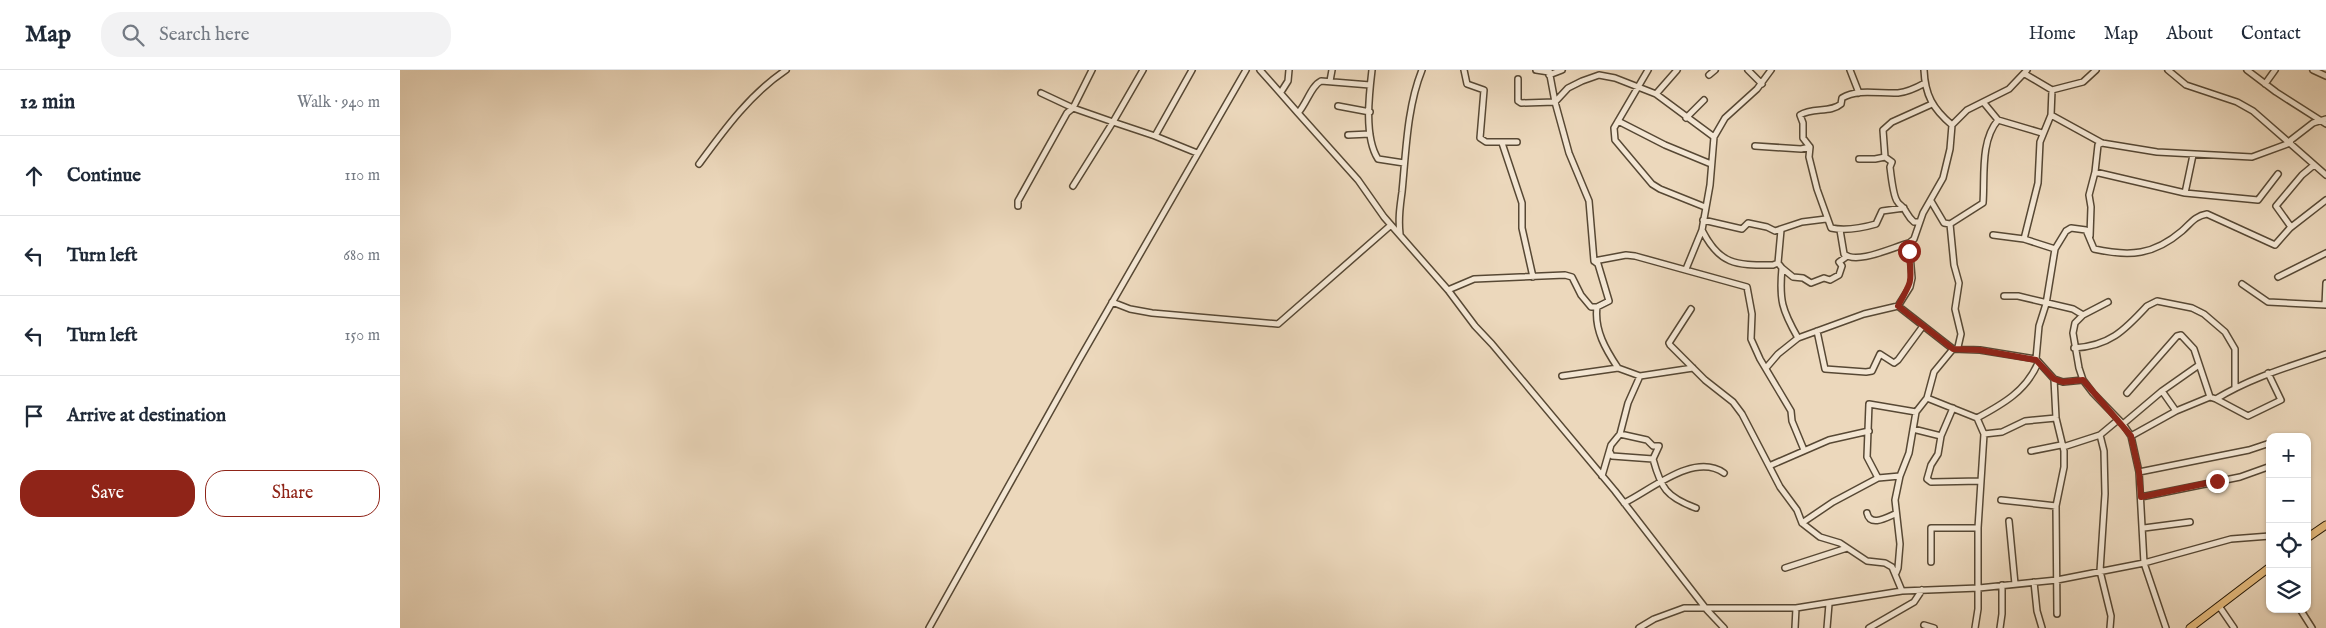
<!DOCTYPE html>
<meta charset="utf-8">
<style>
:root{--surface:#fff;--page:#f2f2f3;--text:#1f2937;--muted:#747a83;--line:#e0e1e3;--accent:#8f2418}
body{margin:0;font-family:"IM FELL English",serif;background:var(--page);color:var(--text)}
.controls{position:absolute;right:15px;bottom:15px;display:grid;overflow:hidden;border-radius:10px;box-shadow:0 1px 4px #0004}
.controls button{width:45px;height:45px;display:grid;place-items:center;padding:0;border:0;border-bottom:1px solid var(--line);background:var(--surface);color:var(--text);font:25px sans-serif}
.stop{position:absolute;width:15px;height:15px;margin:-11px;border:4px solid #8f2418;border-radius:50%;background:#fff}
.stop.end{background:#8f2418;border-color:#fff;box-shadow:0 1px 5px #0008}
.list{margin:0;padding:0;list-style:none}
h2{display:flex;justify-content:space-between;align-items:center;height:65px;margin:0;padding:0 20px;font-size:21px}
h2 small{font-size:16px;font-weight:400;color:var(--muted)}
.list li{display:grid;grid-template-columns:32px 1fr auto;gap:15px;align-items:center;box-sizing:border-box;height:80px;padding:0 20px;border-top:1px solid var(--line)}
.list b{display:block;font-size:19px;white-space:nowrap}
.list em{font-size:16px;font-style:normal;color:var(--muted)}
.actions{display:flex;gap:10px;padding:15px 20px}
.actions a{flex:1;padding:11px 0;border:1px solid var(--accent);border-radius:20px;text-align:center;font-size:18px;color:var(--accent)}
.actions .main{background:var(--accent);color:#fff}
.icon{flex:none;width:28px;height:28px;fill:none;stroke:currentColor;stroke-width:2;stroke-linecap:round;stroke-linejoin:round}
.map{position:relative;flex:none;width:1926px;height:558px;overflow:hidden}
header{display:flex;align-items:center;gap:30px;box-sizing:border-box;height:70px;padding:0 25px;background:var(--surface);border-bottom:1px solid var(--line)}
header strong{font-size:24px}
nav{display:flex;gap:28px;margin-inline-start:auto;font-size:18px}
.search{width:350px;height:45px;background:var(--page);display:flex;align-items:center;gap:12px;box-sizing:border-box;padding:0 18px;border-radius:20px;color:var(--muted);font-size:19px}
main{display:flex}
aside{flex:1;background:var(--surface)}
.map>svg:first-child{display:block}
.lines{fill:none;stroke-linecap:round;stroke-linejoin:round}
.minor-casing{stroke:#574834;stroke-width:8}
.highway-casing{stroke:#251806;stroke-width:9}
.minor{stroke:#f3e6d3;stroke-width:5}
.highway{stroke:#e6bc7e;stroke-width:7}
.route{stroke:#8f2418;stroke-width:6}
</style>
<header>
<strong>Map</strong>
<div class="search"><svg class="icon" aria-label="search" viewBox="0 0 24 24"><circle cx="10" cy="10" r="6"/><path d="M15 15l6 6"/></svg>Search here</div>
<nav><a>Home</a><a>Map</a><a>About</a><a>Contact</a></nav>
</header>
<main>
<aside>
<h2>12 min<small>Walk · 940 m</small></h2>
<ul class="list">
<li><svg class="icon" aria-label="ahead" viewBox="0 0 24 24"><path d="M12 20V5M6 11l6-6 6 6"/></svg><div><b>Continue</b></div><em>110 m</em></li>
<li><svg class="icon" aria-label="left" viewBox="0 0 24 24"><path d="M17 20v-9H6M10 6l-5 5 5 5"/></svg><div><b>Turn left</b></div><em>680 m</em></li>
<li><svg class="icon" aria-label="left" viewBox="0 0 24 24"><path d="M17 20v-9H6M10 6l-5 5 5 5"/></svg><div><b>Turn left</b></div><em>150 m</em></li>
<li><svg class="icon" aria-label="arrive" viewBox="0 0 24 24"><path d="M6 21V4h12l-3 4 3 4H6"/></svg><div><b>Arrive at destination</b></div></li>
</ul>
<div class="actions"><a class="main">Save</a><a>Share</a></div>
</aside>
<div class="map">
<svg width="1926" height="558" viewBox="0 0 1926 558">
<rect width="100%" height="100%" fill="#ecd8bc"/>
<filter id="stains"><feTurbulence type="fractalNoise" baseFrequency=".004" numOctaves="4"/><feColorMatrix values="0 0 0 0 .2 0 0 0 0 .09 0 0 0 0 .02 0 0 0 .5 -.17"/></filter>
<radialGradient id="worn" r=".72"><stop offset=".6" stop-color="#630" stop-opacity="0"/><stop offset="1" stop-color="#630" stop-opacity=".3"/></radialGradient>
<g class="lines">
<defs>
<path id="minor" d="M 743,0 L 713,52 L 755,66 L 792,0
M 860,0 L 898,43
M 972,0 C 969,25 964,67 978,89 L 1004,93
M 1064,0 L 1067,14 L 1084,20 L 1080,68 L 1086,72 L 1117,72
M 1136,0 L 1149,2
M 1248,0 L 1214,58 L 1215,70 L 1252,114 L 1260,119 L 1305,137
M 1348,0 L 1362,14
M 1450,0 L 1459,23
M 1524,0 C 1525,25 1533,39 1552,55
M 1768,0 L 1786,15 L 1837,32 L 1853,41 L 1926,105
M 1847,0 L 1876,22 L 1926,54
M 1913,0 L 1926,6
M 1625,4 L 1652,20 L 1683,12 L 1696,0
M 1149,5 L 1162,0
M 1309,5 L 1315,0
M 1118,9 L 1118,31 L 1121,33 L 1155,32 L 1168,18 L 1182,11 L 1199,5 L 1215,8 L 1256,24 L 1314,67
M 930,11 L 932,0
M 1865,14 L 1875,0
M 970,15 L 921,11 C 911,16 907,33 898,43 L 958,110 L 984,147 L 1048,220 L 1075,256 L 1092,274 L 1215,421 L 1307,540 L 1324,558
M 881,22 L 888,11 L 889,0
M 1256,24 L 1277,0
M 1584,33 L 1598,50 L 1642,63
M 938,36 L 970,42
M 1651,45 L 1702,73 L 1757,82 L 1852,87 L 1890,73 L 1891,70 L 1913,53 L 1926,49
M 1286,48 L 1304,30
M 1218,51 L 1265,75 L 1311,94
M 948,65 L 970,64
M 755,66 L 797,83
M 1102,73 L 1122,133 L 1122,158 L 1133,207
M 1355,76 L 1401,79 L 1410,77
M 1459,89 L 1475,89 L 1485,87
M 299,94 C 324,60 350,24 386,0
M 1695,102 L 1785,123 L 1858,130 L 1878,104
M 673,116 L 713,52 L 673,38 L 692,0
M 1785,123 L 1793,85
M 1531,131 L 1544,153 L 1550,154 L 1554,195 L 1559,213 L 1555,239 L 1561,264 L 1558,277
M 618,136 L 618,131 L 667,43 L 673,38 L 641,23
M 1504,138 L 1482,141 L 1476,154 C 1462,158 1445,161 1431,158 L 1417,119 L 1409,87 L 1410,77 L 1403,68 L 1403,53 L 1400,45 C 1412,37 1431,43 1441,34 L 1442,28 C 1458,18 1480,24 1498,23 C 1508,22 1516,18 1525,13
M 1303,150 L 1342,159 L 1348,153 L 1367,157 L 1375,161 L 1402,152 L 1426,149
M 1519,152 L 1514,152 C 1509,148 1508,145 1505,140 C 1503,136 1499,135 1497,131 C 1493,125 1491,105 1490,97 L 1492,92 L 1485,87 L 1483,60 L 1492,52 L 1532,34
M 1550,154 L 1583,133 C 1585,107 1580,71 1598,50
M 1891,157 L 1876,136 L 1902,105 L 1914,95
M 1302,160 C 1320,196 1337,195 1373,195 L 1378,193
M 1381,160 L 1378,193 L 1382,198 C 1379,230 1382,240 1398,268
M 1440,160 L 1444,184 C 1457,195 1493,177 1509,173
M 1000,164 C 998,148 1000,137 1002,122 C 1006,82 1007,37 1022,0
M 1593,165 L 1624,169 L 1655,179
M 1690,166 L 1691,137 L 1689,125 L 1695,102 L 1698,75 L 1702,73
M 1624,169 L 1638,113 L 1640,72 L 1651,45 L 1652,20
M 1194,191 L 1226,185 L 1235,186 L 1347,217 L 1352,244 L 1351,269 L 1360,289 L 1391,341 L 1392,351 L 1404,380
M 1382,198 L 1393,207 L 1403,208 L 1411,213 L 1424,208 L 1430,210 L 1439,205 L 1442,196 L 1439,192 L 1446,187
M 1286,199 L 1302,160 L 1310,115 L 1314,67 L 1325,48 L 1357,19 L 1371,0
M 1878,207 L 1926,183
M 1842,214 L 1868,232 L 1926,235
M 1048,220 L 1074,209 L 1165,205 L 1172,207 L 1181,225 L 1191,237 L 1197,237 L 1209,231 L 1198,194 L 1194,191 L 1189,131 L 1169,83 L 1155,32 L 1149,0
M 1604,226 L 1618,226 L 1673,239 L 1683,245 L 1708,232
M 712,232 L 730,239 L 752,243 L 878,254 L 991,155
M 1925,235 L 1926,213
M 1498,236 L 1553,279 L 1580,280 L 1636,289 L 1654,309 L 1656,348 L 1664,381 L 1664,397 L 1656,436 L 1657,544
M 1197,237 C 1194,260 1206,280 1218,298
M 1291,239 L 1269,273 L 1270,275 L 1305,310 L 1333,332 L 1342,344 L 1380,417 L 1397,440 L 1402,453 L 1420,467 L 1440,473 L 1467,491 L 1485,493 L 1492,497 L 1502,521
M 1683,245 L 1675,253 L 1673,263 L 1679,298 L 1683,310 L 1693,323 L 1723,354 L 1731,366 L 1739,402 L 1744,493 L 1766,558
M 1417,261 L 1425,299 L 1466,302 L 1472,301 L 1480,284 L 1494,293 L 1498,290 L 1523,256
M 1674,278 C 1709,276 1724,261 1747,236 L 1757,231 L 1792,238 L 1804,244 L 1825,262 L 1835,279 L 1835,317
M 1636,289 L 1639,256 L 1646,234 L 1655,179 L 1666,161 L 1671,158 L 1686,160 L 1694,179 C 1730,187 1754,185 1782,161 C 1791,153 1795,146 1807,144 L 1875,175 L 1890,158 L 1926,130
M 1366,298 L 1378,284 L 1398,268 L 1464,244 L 1498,236 L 1510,217 L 1512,208 L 1509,173 L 1514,169 L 1523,143 L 1543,108 L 1550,79 L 1552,55 L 1567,40 L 1609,19 L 1627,0
M 1162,306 L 1218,298 L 1240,306 L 1293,298
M 1654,309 L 1663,312 L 1683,310
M 1762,321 L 1776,341
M 1727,323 L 1777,266 L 1781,265 L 1794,279 L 1810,327
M 1527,328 L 1577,348 L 1584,364 L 1578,458 L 1578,539 L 1575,558
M 1816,329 L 1848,346 L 1881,330 L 1868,303
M 1553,338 L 1541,366 L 1538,384 L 1531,395 L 1527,409 L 1531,412 L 1581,411
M 1577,348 C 1603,334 1626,321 1638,293
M 1723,354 L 1762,321 L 1799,295
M 1513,359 L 1541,366
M 1220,364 L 1247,370 L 1253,376 L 1259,376 L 1253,389 C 1261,418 1266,427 1296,438
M 1584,364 L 1602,362 L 1625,351 L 1656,348
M 1700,365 L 1704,381 L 1705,424 L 1700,501 L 1711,546 L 1710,558
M 1731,366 L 1776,341 L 1810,327 L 1816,329 C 1850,308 1888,297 1926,284
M 1663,377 L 1700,365 L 1718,350
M 1631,381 L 1661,375
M 1210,382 L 1212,386 L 1253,389
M 1369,396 L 1429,370 L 1469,361
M 1739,402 L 1849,380 L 1870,373
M 1202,406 L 1211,375 L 1220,364 L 1228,333 L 1240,306
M 1478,408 L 1467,387 L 1469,334 L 1516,342
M 1741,427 L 1840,407 L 1868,397
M 1601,430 L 1656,436
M 1224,433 C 1251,420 1294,382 1324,403
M 1467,443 C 1470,457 1486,448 1495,444
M 1609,451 L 1615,514
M 1402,453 L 1433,432 L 1478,408 L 1500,406
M 1744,458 L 1790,452
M 1531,492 L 1531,458 L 1578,458
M 1385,498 L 1447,478
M 1496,503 L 1498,498 L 1500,474 L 1495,430 L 1500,406 L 1509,383 L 1516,342 L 1527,328 L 1534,302 L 1553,279
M 1634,512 L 1637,541 L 1642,558
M 1819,536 L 1834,558
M 1900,539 L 1912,558
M 1524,555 L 1534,558
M 529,558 L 679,290 L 846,0
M 1239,558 L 1254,549 L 1284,538 L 1396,538 L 1502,521 L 1579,518 L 1657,510 L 1744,493 L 1831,469 L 1870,466
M 1395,558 L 1396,538
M 1427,558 L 1429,534
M 1469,558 L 1514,532 L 1522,520
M 1600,558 L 1602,544 L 1602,515"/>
<path id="highway" d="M 1907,468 L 1926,455
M 1790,558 L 1870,497"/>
</defs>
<use href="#minor" class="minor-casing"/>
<use href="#highway" class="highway-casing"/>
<use href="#minor" class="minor"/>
<use href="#highway" class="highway"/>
</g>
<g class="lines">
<path class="route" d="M 1509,181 C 1511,213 1514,207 1498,236 L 1553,279 L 1580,280 L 1636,290 L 1654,309 L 1663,312 L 1683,310 L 1731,366 L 1739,402 L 1741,427 L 1817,411"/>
</g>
<rect width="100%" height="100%" filter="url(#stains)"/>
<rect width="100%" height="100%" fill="url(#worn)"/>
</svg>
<div class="controls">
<button>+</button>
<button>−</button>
<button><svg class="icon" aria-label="locate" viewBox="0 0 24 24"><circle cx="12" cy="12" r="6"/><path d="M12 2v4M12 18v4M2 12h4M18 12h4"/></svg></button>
<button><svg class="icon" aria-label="layers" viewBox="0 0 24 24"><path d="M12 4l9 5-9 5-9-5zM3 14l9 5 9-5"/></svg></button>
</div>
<div class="stop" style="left:1509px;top:181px"></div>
<div class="stop end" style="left:1817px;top:411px"></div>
</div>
</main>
